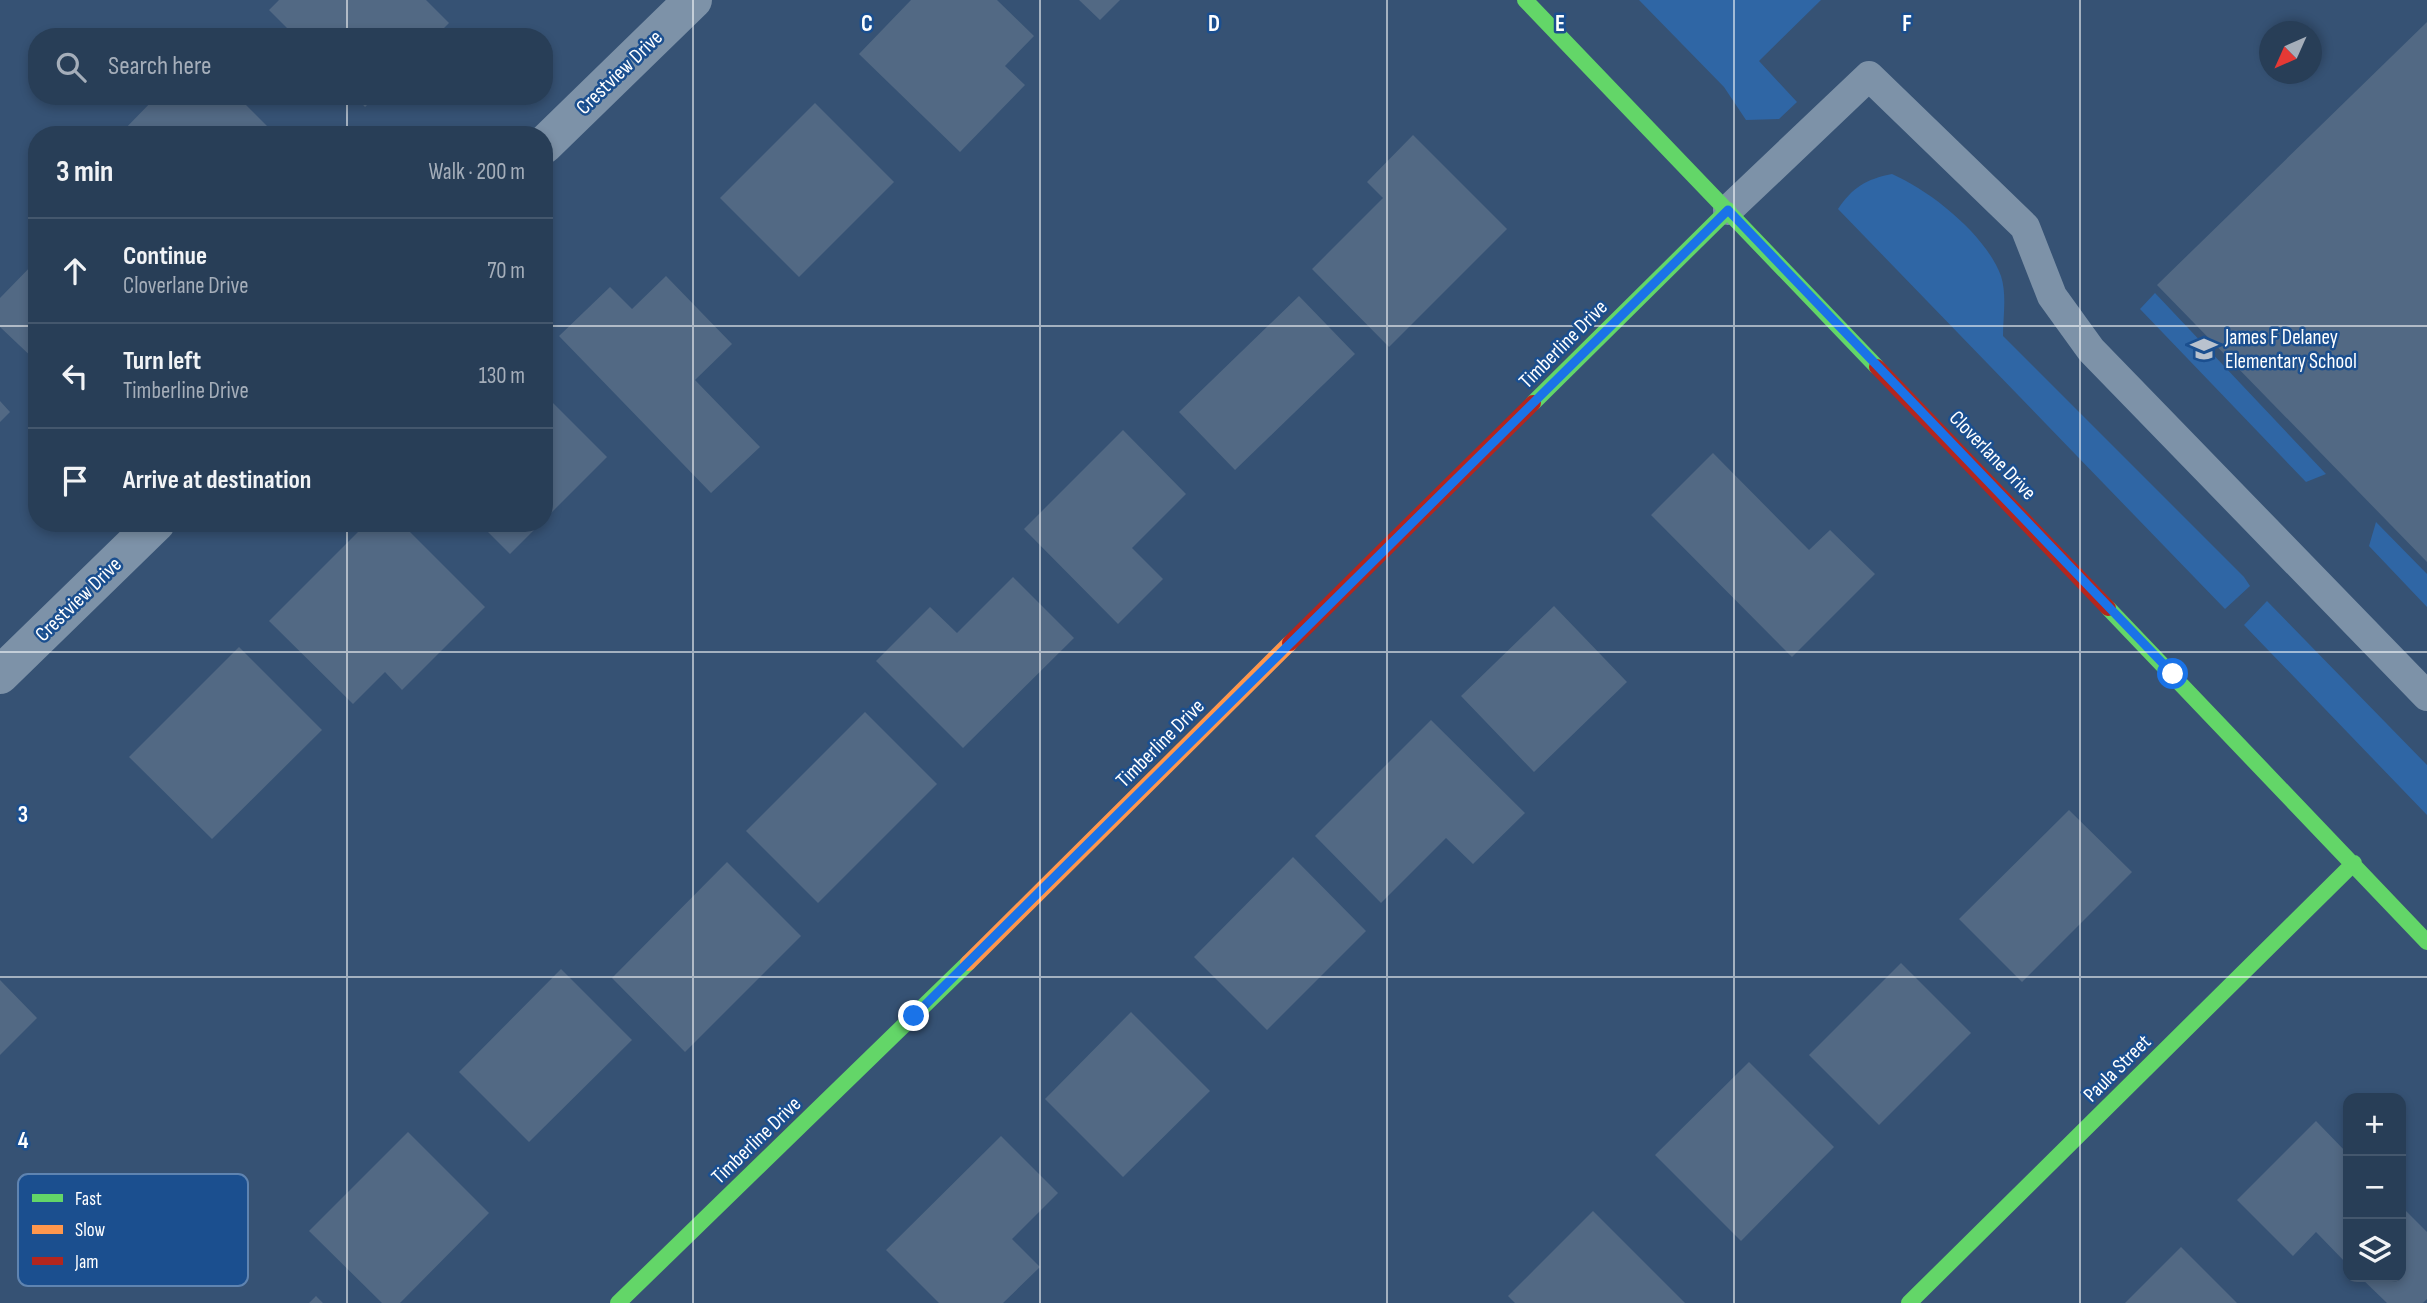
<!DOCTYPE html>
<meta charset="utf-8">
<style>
:root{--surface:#283e57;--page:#30455d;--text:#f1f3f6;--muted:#a5aeba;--line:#44576d}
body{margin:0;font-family:"Sofia Sans Condensed",sans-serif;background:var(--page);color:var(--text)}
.controls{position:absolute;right:21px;bottom:21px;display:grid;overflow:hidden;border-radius:14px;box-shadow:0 4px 10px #0003}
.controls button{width:63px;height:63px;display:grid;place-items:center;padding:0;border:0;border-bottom:2px solid var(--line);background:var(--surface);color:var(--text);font:35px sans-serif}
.compass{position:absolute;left:2259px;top:21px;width:63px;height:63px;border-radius:50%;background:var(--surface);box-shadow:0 4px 10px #0003;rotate:225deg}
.stop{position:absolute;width:21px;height:21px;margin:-16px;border:5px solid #1a73e8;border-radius:50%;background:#fff}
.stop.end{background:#1a73e8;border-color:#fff;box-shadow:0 2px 7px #0008}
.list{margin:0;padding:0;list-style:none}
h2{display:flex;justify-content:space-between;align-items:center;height:91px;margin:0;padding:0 28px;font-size:30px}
h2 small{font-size:23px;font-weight:400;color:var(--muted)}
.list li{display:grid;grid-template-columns:46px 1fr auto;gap:21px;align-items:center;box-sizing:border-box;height:105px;padding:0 28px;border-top:2px solid var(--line)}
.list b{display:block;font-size:26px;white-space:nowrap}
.list p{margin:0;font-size:23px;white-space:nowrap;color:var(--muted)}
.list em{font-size:23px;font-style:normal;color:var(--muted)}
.icon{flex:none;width:38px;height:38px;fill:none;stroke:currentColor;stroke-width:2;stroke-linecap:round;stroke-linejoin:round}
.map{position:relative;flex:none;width:2427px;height:1303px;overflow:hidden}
.search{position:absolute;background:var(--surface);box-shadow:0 4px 10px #0003;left:28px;top:28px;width:525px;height:77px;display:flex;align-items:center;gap:18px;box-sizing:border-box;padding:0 24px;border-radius:28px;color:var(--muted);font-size:26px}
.panel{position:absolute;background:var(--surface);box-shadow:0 4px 10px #0003;left:28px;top:126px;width:525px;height:406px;border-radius:28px}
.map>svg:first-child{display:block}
.green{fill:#2f66a5}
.building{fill:#526984}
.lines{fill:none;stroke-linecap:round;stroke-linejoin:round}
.lane{stroke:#7d92a8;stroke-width:30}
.street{stroke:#7d92a8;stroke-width:38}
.fast{stroke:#63d668;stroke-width:16}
.slow{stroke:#ff974d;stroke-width:16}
.jam{stroke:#b3261e;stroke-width:16}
.route{stroke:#1a73e8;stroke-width:9}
.grid{fill:none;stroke:#fff;stroke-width:2;stroke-opacity:0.55}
.labels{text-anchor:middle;stroke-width:5;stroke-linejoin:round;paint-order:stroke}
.street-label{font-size:21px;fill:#fff;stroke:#1b4f8f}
.poi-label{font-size:21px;fill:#fff;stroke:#1b4f8f;text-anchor:start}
.key{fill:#1b4f8f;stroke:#5f84b1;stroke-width:2}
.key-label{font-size:19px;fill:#fff}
.grid-label{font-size:23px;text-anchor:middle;font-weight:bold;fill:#fff;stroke:#1b4f8f;stroke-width:5;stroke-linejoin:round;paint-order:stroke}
</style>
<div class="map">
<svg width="2427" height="1303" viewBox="0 0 2427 1303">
<rect width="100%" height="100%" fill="#365274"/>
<path class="green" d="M 1639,0 L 1821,0 L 1759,61 L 1797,102 L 1779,119 L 1746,120 L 1724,87 Z
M 1892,174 C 1931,191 1986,235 2001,276 C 2007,295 2003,317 2003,336 L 2244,577 L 2250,586 L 2225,609 L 1838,209 C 1852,188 1866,179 1892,174 Z
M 2155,293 L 2326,474 L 2306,482 L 2140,309 Z
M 2376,522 L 2427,574 L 2427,607 L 2369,546 Z
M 2267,601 L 2427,765 L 2427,815 L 2244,625 Z"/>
<path class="building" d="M 279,0 L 426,0 L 449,23 L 435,37 L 296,37 L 269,10 Z
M 911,0 L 997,0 L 1034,36 L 1005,66 L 1025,85 L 960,152 L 859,54 Z
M 1079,0 L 1120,0 L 1100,20 Z
M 2427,22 L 2427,562 L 2157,285 Z
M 157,96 L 237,96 L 276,135 L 119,135 Z
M 355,96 L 376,96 L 365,107 Z
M 815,103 L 894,182 L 799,277 L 720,198 Z
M 1413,135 L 1507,229 L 1389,347 L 1312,269 L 1383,198 L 1367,182 Z
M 37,260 L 37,362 L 0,327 L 0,298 Z
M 666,276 L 732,344 L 695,380 L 760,447 L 711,493 L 559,336 L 610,287 L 632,309 Z
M 1299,296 L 1355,354 L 1235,470 L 1179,412 Z
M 544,394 L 607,457 L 544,520 Z
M 0,401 L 10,412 L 0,422 Z
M 1123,430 L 1186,494 L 1132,548 L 1163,579 L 1118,624 L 1024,529 Z
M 1713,453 L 1809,550 L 1830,530 L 1875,574 L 1792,657 L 1651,515 Z
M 367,523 L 401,523 L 485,607 L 402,690 L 385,672 L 353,704 L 269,621 Z
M 479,523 L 541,523 L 510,554 Z
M 1013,577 L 1074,638 L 963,748 L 876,661 L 930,607 L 957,633 Z
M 1554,606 L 1627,682 L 1534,772 L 1461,696 Z
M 239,647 L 322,730 L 212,839 L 129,757 Z
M 865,712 L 937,784 L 818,903 L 746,831 Z
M 1431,720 L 1525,813 L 1473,864 L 1446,838 L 1381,903 L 1315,836 Z
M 2069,810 L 2132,872 L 2022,982 L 1959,919 Z
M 1293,857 L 1366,931 L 1267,1030 L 1194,957 Z
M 727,862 L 801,936 L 685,1052 L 612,978 Z
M 1901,963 L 1971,1033 L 1879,1125 L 1809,1055 Z
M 561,969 L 632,1040 L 529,1142 L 459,1072 Z
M 0,980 L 37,1018 L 0,1055 Z
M 1131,1012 L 1210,1091 L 1123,1177 L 1045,1099 Z
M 1749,1062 L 1834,1147 L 1741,1241 L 1655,1155 Z
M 2316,1121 L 2348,1154 L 2348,1265 L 2316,1232 L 2293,1256 L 2237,1200 Z
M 408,1132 L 489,1213 L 400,1303 L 382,1303 L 309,1231 Z
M 1001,1136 L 1058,1193 L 1012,1239 L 1040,1267 L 1003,1303 L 939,1303 L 886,1250 Z
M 2401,1206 L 2427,1232 L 2427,1299 L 2423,1303 L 2387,1303 L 2360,1277 L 2401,1277 Z
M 1593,1211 L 1685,1303 L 1515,1303 L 1508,1296 Z
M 2181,1247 L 2237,1303 L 2125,1303 Z
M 316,1296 L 323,1303 L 309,1303 Z"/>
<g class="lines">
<path class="lane" d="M 1728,210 L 1869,76 L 2025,227 L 2052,296 L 2091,350 L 2427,696"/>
<path class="street" d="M 544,145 L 693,0
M 0,675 L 156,523"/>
<path class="fast" d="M 1525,0 L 1877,367
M 1533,403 L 1728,210
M 2108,608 L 2427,942
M 618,1303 L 968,963
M 1909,1303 L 2354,863"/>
<path class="slow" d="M 968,963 L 1290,643"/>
<path class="jam" d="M 1877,367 L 2108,608
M 1290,643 L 1533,403"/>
</g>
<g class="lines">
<path class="route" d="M 914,1016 L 1728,210 L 2173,674"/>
</g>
<path class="grid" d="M 347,0 L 347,37M 693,0 L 693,1303M 1040,0 L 1040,1303M 1387,0 L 1387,1303M 1734,0 L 1734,1303M 2080,0 L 2080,1303M 347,96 L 347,135M 0,326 L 37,326M 544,326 L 2427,326M 347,523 L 347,1303M 0,652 L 2427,652M 0,977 L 2427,977"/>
<defs>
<symbol id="school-bare" viewBox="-9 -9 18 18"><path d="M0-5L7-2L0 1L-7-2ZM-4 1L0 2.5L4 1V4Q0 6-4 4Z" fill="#b9c2ce" stroke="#1b4f8f" stroke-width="2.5" paint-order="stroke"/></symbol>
</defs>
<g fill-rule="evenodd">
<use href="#school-bare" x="2185" y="330" width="38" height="38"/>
</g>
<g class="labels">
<g class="street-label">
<text transform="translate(619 72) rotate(-44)" y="7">Crestview Drive</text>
<text transform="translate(1563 344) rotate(-45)" y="7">Timberline Drive</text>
<text transform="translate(1993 455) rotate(46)" y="7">Cloverlane Drive</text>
<text transform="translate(78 599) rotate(-44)" y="7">Crestview Drive</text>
<text transform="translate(1160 743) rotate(-45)" y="7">Timberline Drive</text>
<text transform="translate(2117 1068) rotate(-45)" y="7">Paula Street</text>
<text transform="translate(756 1140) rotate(-44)" y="7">Timberline Drive</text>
</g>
<g class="poi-label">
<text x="2225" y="344">James F Delaney<tspan x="2225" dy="24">Elementary School</tspan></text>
</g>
</g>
<rect x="18" y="1174" width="230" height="112" rx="10" class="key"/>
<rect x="32" y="1194" width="31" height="8" fill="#63d668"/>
<rect x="32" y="1225" width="31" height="9" fill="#ff974d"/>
<rect x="32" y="1257" width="31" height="8" fill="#b3261e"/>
<g class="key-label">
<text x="75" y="1205">Fast</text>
<text x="75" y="1236">Slow</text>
<text x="75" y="1268">Jam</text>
</g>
<g class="grid-label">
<text x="867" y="31">C</text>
<text x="1214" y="31">D</text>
<text x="1560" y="31">E</text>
<text x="1907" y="31">F</text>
<text x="23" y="822">3</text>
<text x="23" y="1148">4</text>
</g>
</svg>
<div class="controls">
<button>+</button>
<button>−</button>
<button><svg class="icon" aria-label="layers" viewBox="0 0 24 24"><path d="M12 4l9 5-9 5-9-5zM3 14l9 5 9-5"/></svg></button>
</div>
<svg class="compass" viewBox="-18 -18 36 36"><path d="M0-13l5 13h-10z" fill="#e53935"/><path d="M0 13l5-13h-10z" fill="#a5aeba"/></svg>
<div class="stop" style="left:2173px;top:674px"></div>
<div class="stop end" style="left:914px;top:1016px"></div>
<div class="search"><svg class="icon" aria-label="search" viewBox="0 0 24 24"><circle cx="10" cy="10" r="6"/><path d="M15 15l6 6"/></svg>Search here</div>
<section class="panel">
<h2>3 min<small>Walk · 200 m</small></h2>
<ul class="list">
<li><svg class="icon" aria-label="ahead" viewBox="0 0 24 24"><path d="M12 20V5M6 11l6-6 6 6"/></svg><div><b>Continue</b><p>Cloverlane Drive</p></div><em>70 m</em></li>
<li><svg class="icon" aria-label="left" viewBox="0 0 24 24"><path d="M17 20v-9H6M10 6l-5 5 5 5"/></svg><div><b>Turn left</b><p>Timberline Drive</p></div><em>130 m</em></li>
<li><svg class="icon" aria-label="arrive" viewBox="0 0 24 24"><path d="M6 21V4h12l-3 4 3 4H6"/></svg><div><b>Arrive at destination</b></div></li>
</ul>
</section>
</div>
